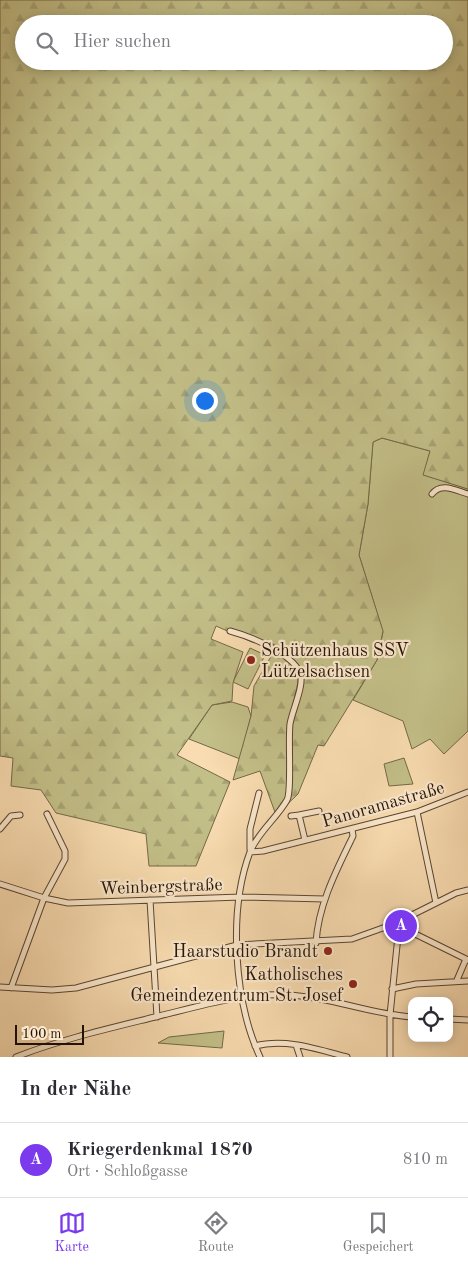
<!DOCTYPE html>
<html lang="de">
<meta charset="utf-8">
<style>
:root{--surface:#fff;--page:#f2f2f3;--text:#2b2b33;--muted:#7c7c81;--line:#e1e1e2;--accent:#7c3aed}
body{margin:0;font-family:"Old Standard TT",serif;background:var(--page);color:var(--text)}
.controls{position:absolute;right:15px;bottom:15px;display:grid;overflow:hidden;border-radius:10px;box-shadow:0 2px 12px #0003}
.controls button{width:45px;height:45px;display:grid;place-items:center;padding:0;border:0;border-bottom:1px solid var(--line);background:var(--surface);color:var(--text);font:25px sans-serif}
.scale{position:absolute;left:15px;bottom:12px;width:69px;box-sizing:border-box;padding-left:5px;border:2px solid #261308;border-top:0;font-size:14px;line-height:18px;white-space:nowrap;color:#261308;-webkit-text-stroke:4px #fbe8cc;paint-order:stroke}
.you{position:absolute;left:204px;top:400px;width:18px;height:18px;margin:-12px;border:4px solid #fff;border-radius:50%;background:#1a73e8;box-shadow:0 0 0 8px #1a73e833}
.badge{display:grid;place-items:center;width:32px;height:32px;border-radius:50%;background:var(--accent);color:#fff;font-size:16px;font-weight:700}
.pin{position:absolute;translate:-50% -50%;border:2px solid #fff;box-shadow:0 1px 5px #0006}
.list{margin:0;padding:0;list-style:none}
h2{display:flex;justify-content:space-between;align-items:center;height:65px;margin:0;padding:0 20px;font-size:21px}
h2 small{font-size:16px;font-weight:400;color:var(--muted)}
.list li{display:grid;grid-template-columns:32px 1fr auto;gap:15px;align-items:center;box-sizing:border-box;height:75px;padding:0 20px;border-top:1px solid var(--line)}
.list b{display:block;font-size:19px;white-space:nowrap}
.list p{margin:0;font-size:16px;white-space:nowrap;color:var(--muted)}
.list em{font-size:16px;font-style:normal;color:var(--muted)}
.icon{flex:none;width:28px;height:28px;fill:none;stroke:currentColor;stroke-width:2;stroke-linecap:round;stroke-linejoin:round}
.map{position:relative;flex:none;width:468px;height:1057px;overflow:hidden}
.search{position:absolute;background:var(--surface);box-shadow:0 2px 12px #0003;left:15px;right:15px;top:15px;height:55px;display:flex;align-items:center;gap:12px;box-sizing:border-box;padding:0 18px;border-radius:28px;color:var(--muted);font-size:19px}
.sheet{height:140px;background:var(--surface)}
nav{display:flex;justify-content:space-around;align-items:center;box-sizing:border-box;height:70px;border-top:1px solid var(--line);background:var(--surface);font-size:14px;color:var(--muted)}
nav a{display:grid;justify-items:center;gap:2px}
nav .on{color:var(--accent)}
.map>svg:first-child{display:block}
.green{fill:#c3bf88;stroke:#746948}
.forest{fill:url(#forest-firs);stroke:#746948;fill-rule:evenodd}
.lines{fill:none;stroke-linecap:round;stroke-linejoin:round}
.minor-casing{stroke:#5b4532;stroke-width:7}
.minor{stroke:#fbe8cc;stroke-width:5}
.poi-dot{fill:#8f2418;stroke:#fbe8cc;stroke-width:2}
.labels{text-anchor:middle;stroke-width:4.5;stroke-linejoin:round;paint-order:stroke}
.poi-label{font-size:18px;fill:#261308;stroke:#fbe8cc;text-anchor:end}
.street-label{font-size:18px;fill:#261308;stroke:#fbe8cc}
</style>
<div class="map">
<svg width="468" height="1057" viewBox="0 0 468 1057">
<defs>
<pattern id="forest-firs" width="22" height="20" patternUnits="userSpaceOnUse" patternTransform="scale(1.25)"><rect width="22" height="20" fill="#c3bf88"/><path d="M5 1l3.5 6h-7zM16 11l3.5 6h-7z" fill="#a7a374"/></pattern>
</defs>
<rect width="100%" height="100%" fill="#f9dcb1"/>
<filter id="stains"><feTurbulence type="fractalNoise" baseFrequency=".004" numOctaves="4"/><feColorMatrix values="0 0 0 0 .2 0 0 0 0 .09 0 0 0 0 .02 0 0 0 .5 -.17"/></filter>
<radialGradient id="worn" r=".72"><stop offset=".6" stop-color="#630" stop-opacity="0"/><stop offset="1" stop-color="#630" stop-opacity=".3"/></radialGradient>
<path class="green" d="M 382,438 L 430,451 L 424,475 L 468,489 L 468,731 L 444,754 L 430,739 L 412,749 L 403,721 L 353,700 L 377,660 L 383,632 L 359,555 L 368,504 L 373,442 Z
M 250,648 L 265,655 L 248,689 L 233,682 Z
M 232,702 L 248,707 L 251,716 L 240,759 L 189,739 L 212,705 Z
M 404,758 L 413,784 L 389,786 L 384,764 Z
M 224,1031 L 222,1048 L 158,1043 L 169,1037 Z"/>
<path class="forest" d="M 0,0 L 468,0 L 468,489 L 423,475 L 430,451 L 382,438 L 373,442 L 368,504 L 359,555 L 383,631 L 377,660 L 324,746 L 318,745 L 298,794 L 276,815 L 260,771 L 233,780 L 251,716 L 254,686 L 277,646 L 269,642 L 252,642 L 216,626 L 211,639 L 243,652 L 233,683 L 232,701 L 212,705 L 177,755 L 230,782 L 196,866 L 149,866 L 146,834 L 56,813 L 41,790 L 11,786 L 13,758 L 0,756 ZM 24,24 L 444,24 L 444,61 L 24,61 Z"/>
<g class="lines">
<defs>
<path id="minor" d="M 432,494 C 441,482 455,490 468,494
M 230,631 C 249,636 292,653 300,673 C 305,684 292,711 290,724 C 288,739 292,792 287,800 C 277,818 258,832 250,852 C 228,911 234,1001 260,1057
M 417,812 L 436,903
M 291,816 L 299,815
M 0,829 L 11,816 L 20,815
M 305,840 L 299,815 L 319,811
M 250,849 L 250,829 L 259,793
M 250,852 L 263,851 L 417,812 L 468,792
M 0,884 L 44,898 L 68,903 L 241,897 L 325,899
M 150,900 L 157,1017
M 397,925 L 468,960
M 316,943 C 318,905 337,869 353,836 L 352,829
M 457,980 L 466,959
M 0,987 L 52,990 L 76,988 L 237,945 L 352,939 L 394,924 L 456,893 L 468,890
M 11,988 L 44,898 L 65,859 L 65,851 L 47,814
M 392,989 L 416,984 L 468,981
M 449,1019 L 468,1020
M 296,1045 L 300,1057
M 255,1046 C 285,1038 317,1049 347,1057
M 16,1057 C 62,1039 111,1028 159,1016 C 200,1006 242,993 285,995 C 328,996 369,1014 412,1017
M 390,1057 L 390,1015 L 399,926"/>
</defs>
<use href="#minor" class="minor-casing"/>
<use href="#minor" class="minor"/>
</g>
<g class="poi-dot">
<circle cx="251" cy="660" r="5"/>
<circle cx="328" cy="951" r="5"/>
<circle cx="353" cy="984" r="5"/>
</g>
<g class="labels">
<g class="poi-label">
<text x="261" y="656" text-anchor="start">Schützenhaus SSV<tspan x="261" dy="21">Lützelsachsen</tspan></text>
<text x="318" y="957">Haarstudio Brandt</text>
<text x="343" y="980">Katholisches<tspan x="343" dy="21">Gemeindezentrum St. Josef</tspan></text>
</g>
<g class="street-label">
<text transform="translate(383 804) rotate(-16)" y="6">Panoramastraße</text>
<text transform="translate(161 886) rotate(-2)" y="6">Weinbergstraße</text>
</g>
</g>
<rect width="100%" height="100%" filter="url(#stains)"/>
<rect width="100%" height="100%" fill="url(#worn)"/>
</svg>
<div class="controls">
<button><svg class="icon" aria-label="locate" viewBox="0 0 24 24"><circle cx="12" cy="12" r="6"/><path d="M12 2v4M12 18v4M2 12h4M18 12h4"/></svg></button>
</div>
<div class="scale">100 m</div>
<div class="you"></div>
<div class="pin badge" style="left:401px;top:926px">A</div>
<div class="search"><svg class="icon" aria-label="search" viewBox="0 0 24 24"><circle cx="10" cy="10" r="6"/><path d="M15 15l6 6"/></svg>Hier suchen</div>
</div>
<section class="sheet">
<h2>In der Nähe<small></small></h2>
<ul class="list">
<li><span class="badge">A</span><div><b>Kriegerdenkmal 1870</b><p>Ort · Schloßgasse</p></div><em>810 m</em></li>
</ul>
</section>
<nav>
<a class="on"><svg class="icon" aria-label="map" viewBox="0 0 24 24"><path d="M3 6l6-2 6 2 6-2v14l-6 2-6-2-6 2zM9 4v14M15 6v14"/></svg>Karte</a>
<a><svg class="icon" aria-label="directions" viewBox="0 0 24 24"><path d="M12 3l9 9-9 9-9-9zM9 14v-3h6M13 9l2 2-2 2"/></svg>Route</a>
<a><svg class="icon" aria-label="saved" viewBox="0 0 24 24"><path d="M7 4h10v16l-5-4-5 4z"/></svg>Gespeichert</a>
</nav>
